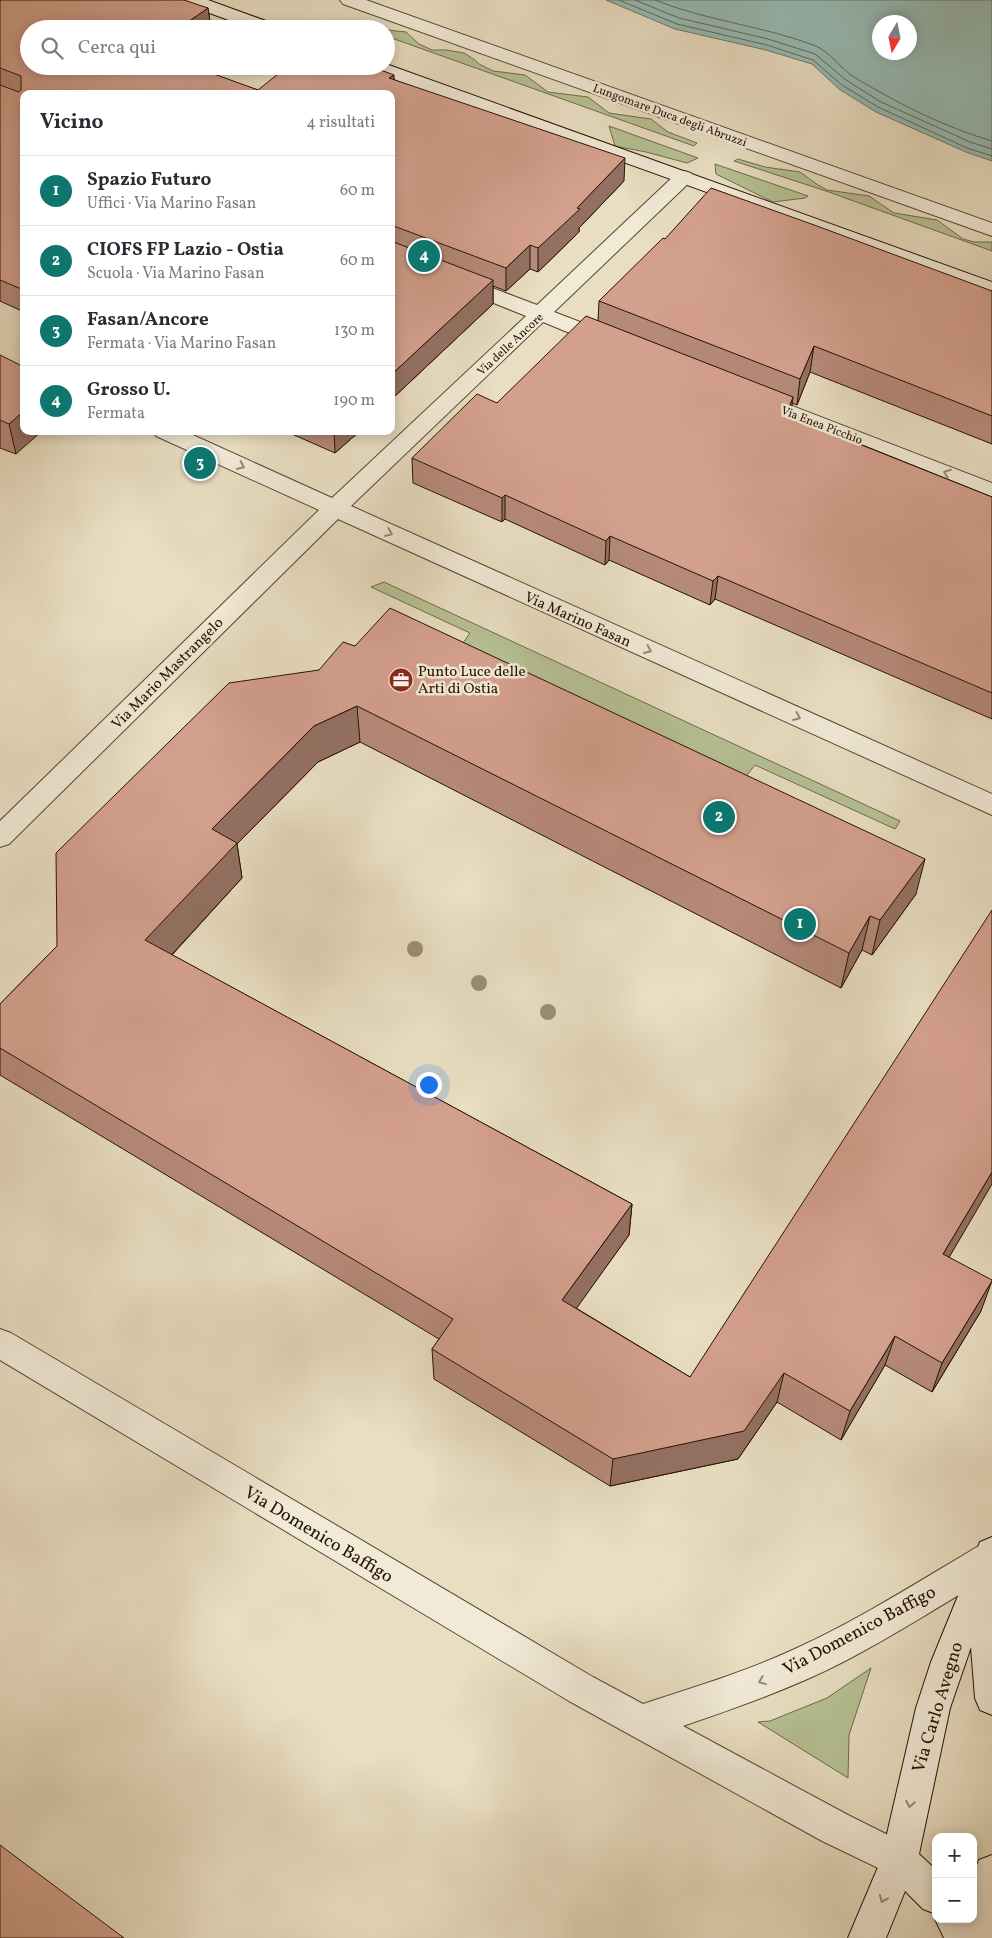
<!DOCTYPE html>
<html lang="it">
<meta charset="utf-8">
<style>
:root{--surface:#fff;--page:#f2f2f3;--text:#2b2b33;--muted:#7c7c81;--line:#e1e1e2;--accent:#0f766e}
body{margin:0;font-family:Vollkorn,serif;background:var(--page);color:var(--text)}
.controls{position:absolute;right:15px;bottom:15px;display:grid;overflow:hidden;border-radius:10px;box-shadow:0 2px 12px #0003}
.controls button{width:45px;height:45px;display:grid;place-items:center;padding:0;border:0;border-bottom:1px solid var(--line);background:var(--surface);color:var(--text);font:25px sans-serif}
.compass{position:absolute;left:872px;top:15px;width:45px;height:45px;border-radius:50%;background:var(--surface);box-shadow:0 2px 12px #0003;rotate:190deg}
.you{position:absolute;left:428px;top:1084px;width:18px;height:18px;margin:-12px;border:4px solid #fff;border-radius:50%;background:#1a73e8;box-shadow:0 0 0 8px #1a73e833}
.badge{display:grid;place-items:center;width:32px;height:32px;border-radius:50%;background:var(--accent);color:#fff;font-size:16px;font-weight:700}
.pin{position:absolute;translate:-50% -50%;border:2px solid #fff;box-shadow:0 1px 5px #0006}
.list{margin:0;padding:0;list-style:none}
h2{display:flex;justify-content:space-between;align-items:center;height:65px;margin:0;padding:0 20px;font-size:21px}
h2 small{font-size:16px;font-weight:400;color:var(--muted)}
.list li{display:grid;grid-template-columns:32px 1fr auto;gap:15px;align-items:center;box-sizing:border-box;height:70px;padding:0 20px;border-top:1px solid var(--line)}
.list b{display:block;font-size:19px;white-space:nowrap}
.list p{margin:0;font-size:16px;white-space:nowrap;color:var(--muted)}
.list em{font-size:16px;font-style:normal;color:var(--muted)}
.icon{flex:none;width:28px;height:28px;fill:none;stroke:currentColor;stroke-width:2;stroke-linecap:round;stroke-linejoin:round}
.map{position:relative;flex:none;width:992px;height:1938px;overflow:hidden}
.search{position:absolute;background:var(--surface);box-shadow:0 2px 12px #0003;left:20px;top:20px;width:375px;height:55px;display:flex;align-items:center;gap:12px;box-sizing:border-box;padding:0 18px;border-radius:28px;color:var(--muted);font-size:19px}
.panel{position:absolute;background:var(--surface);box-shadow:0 2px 12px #0003;left:20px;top:90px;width:375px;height:345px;border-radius:10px}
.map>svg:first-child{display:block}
.green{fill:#b6c194;stroke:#6f6a4a}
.water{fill:#97bcb5;stroke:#6b786d;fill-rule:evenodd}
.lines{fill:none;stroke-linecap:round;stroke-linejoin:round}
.shore{stroke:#60675a;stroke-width:1}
.street-casing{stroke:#584530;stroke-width:2}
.secondary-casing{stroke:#281200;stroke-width:2}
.street{fill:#f1ead7;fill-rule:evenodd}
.secondary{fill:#f1ead7;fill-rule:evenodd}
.tree{fill:#9a8f74}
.wall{fill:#b68a7a;stroke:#281200}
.shaded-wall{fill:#947063;stroke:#281200}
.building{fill:#d4a08e;stroke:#281200}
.oneway{stroke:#978976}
.labels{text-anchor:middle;stroke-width:5;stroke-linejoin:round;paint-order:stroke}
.far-street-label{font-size:12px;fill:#281200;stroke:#f1ead7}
.street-label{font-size:15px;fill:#281200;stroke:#f1ead7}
.poi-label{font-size:15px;fill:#281200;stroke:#f1ead7;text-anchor:start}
.near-street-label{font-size:18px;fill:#281200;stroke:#f1ead7}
</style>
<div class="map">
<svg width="992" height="1938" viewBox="0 0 992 1938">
<rect width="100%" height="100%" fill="#e9dec2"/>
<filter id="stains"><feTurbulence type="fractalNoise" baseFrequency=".004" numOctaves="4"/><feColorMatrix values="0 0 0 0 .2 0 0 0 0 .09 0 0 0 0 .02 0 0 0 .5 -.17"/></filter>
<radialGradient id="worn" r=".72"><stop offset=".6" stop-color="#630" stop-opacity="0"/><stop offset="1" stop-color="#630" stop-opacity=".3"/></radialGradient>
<path class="green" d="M 378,29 L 406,32 L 419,44 L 432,50 L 446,50 L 464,53 L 475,60 L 479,64 L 493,71 L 525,75 L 548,92 L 588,97 L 609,113 L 651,119 L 668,132 L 697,143 L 694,146 L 386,36 L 386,29 Z
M 609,126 L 698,158 L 687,163 L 646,152 L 615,146 Z
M 738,159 L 765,167 L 800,172 L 818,185 L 827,190 L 869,196 L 894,213 L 937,220 L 963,239 L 974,242 L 992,242 L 992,251 L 826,191 L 734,161 Z
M 715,164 L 808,196 L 805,198 L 773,202 L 716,174 Z
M 384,582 L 900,821 L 895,829 L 755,765 L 725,803 L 456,653 L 470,633 L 371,587 Z
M 871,1668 L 849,1735 L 848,1778 L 758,1722 L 770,1721 L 827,1698 Z"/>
<path class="water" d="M 606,0 L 992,0 L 992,161 L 966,152 L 876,112 L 839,89 L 812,64 L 766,50 L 675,29 ZM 880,22 L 910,22 L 910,52 L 880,52 Z"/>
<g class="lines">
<path class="shore" d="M 619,0 L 677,24 L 767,45 L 813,60 L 842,85 L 878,107 L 967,148 L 992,156
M 635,0 L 679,18 L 768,39 L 815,54 L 846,80 L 881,102 L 970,142 L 992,149
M 655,0 C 707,21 764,26 816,46 C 830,52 841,69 854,77 C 897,103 944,127 992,141"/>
<defs>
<path id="street" d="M 340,0 L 366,0 L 992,223 L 992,236 L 343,4 Z
M 684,171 L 691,173 L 694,177 L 691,181 L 554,312 L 617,336 L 620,341 L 617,346 L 609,348 L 601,346 L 543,322 L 351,506 L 992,794 L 992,815 L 338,519 L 9,844 L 0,847 L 0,821 L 319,510 L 156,436 L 153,431 L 184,431 L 332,498 L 526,316 L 391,262 L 391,249 L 537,305 L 677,173 Z
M 756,392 L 992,483 L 992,499 L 748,404 L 745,399 L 748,394 Z
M 0,1329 L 11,1333 L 593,1677 L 643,1704 C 695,1687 748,1671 797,1648 C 860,1619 918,1582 977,1547 L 989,1542 L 992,1543 L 992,1575 C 943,1604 895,1635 845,1661 C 793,1688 738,1707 683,1726 L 848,1815 L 912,1847 L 917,1860 L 912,1873 L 899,1878 L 822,1841 L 569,1701 L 0,1360 Z"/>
<path id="secondary" d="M 182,0 L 208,0 L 277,25 L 280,29 L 253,29 L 185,4 Z
M 386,64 L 992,282 L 992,295 L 368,70 L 366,66 L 386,66 Z
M 992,1537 L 992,1715 L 980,1710 L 975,1698 L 971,1647 L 950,1708 L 919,1854 L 936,1870 L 936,1914 L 923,1909 L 905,1891 L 886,1938 L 848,1938 L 881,1860 L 916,1708 L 931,1662 L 980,1542 Z
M 992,1855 L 992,1938 L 944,1938 L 935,1919 L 936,1916 L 936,1919 L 973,1919 L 973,1875 L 979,1860 Z"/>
</defs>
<use href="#street" class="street-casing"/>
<use href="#secondary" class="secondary-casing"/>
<use href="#street" class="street"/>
<use href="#secondary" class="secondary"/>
</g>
<g class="tree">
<circle cx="415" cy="949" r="8"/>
<circle cx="479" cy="983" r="8"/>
<circle cx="548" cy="1012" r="8"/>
</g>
<path class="wall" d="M 0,0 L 208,8 L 211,29 L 29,29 L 258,90 L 394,80 L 624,181 L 579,228 L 579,232 L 538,272 L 530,269 L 506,291 L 493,286 L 493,304 L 394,397 L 394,401 L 391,404 L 391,94 L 24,94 L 24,312 L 0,301 Z
M 665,239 L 992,291 L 992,444 L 810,372 L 797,405 L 792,403 L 791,414 L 825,430 L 992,497 L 992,719 L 715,599 L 710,605 L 609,560 L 605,565 L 505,519 L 502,522 L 413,483 L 412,458 L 497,403 L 598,321 L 599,301 Z
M 0,355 L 16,454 L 0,448 Z
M 285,431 L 360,431 L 335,453 Z
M 319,670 L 916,894 L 872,955 L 862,950 L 841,988 L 360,742 L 318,762 L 237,844 L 242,878 L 172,955 L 632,1204 L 629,1235 L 576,1308 L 690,1377 L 949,1257 L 981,1311 L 932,1392 L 885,1365 L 841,1440 L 777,1402 L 738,1459 L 610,1486 L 434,1379 L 432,1349 L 439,1339 L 0,1075 L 0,1004 L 57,946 Z"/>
<path class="shaded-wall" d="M 208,8 L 211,29 L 178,29 Z
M 394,75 L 395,98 L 389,78 Z
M 625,158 L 624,181 L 579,228 L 579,232 L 538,272 L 538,248 Z
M 530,245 L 530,269 L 506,291 L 506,268 Z
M 493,280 L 493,304 L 394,397 L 394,401 L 391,404 L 391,375 Z
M 814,346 L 810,372 L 797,405 L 800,379 Z
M 793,397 L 790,421 L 787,413 Z
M 24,411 L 24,431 L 42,431 L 16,454 L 9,424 Z
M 334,431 L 360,431 L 335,453 Z
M 505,495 L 505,519 L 502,522 L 502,498 Z
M 610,536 L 609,560 L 605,565 L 606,541 Z
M 718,576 L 715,599 L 710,605 L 713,581 Z
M 357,706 L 360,742 L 318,762 L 237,844 L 242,878 L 153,975 L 145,940 L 212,829 L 314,726 Z
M 925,859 L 916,894 L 872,955 L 880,920 Z
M 870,916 L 862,950 L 841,988 L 849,953 Z
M 992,1172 L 992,1184 L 933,1285 L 943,1254 Z
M 632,1204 L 629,1235 L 561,1330 L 562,1300 Z
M 992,1281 L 981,1311 L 932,1392 L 942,1363 Z
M 895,1336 L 885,1365 L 841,1440 L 850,1411 Z
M 784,1373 L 777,1402 L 738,1459 L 610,1486 L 613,1459 Z"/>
<path class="building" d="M 0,0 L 184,0 L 208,8 L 178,29 L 29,29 L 29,66 L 192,66 L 258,90 L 288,66 L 370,66 L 394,75 L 389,78 L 625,158 L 577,208 L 580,209 L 538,248 L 530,245 L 506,268 L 391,225 L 391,94 L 24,94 L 24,290 L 0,280 L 0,85 L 19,92 L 21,90 L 21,76 L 0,68 Z
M 711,188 L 817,226 L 992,291 L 992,416 L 814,346 L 800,379 L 599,301 L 663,238 L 665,239 Z
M 391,241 L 493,280 L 391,375 Z
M 586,316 L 793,397 L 787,413 L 826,428 L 824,430 L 992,497 L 992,693 L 718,576 L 713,581 L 610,536 L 606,541 L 505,495 L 502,498 L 412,458 L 477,394 L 497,403 Z
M 0,355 L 24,367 L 24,411 L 9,424 L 0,420 Z
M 390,608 L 925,859 L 880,920 L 870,916 L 849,953 L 357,706 L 314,726 L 212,829 L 237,843 L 145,940 L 632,1204 L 562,1300 L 690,1377 L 992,910 L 992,1172 L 943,1254 L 992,1280 L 992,1281 L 942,1363 L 895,1336 L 850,1411 L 784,1373 L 744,1431 L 613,1459 L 432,1349 L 453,1319 L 0,1048 L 0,1004 L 57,946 L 56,853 L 229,683 L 319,670 L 343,642 L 355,646 Z
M 0,1845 L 124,1938 L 0,1938 Z"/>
<defs><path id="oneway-chevron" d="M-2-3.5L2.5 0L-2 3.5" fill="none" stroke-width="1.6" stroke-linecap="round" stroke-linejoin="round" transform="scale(1.25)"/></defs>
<g class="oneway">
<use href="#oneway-chevron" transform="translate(241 466) rotate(25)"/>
<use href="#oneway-chevron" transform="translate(947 473) rotate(-159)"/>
<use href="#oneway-chevron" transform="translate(389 533) rotate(24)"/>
<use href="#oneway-chevron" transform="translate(648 650) rotate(24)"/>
<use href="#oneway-chevron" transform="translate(797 717) rotate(24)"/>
<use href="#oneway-chevron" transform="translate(762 1681) rotate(158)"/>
<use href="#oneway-chevron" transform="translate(910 1804) rotate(101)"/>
<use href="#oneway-chevron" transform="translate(883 1899) rotate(112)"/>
</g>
<defs>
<symbol id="office-disc" viewBox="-11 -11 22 22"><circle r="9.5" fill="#8f2418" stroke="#f1ead7"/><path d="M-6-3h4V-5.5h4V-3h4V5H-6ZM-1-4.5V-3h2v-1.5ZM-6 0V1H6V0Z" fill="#fff"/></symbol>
</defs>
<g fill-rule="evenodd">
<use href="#office-disc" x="387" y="666" width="28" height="28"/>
</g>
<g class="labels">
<g class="far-street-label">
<text transform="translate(670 115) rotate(20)" y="4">Lungomare Duca degli Abruzzi</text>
<text transform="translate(510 344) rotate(-43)" y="4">Via delle Ancore</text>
<text transform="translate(822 425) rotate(21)" y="4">Via Enea Picchio</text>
</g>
<g class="street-label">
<text transform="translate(578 619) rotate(24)" y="5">Via Marino Fasan</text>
<text transform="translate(167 673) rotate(-45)" y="5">Via Mario Mastrangelo</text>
</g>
<g class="poi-label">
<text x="418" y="676">Punto Luce delle<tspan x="418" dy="17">Arti di Ostia</tspan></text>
</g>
<g class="near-street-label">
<text transform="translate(319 1534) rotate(31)" y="6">Via Domenico Baffigo</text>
<text transform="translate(859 1630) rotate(-28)" y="6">Via Domenico Baffigo</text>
<text transform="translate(937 1707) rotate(-73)" y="6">Via Carlo Avegno</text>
</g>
</g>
<rect width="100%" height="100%" filter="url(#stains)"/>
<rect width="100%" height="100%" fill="url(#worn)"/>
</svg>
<div class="controls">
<button>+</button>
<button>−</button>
</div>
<svg class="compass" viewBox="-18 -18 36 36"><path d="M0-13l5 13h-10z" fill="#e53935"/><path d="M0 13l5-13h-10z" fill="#7c7c81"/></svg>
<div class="you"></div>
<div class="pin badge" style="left:800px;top:924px">1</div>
<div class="pin badge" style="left:719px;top:817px">2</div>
<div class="pin badge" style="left:200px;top:463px">3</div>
<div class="pin badge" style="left:424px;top:256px">4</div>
<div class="search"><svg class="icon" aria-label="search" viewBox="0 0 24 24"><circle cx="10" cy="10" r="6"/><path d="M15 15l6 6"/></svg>Cerca qui</div>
<section class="panel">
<h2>Vicino<small>4 risultati</small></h2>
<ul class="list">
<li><span class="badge">1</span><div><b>Spazio Futuro</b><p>Uffici · Via Marino Fasan</p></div><em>60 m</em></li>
<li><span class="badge">2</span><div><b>CIOFS FP Lazio - Ostia</b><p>Scuola · Via Marino Fasan</p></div><em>60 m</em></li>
<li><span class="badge">3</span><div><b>Fasan/Ancore</b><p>Fermata · Via Marino Fasan</p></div><em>130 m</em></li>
<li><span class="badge">4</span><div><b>Grosso U.</b><p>Fermata</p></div><em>190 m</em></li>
</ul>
</section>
</div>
